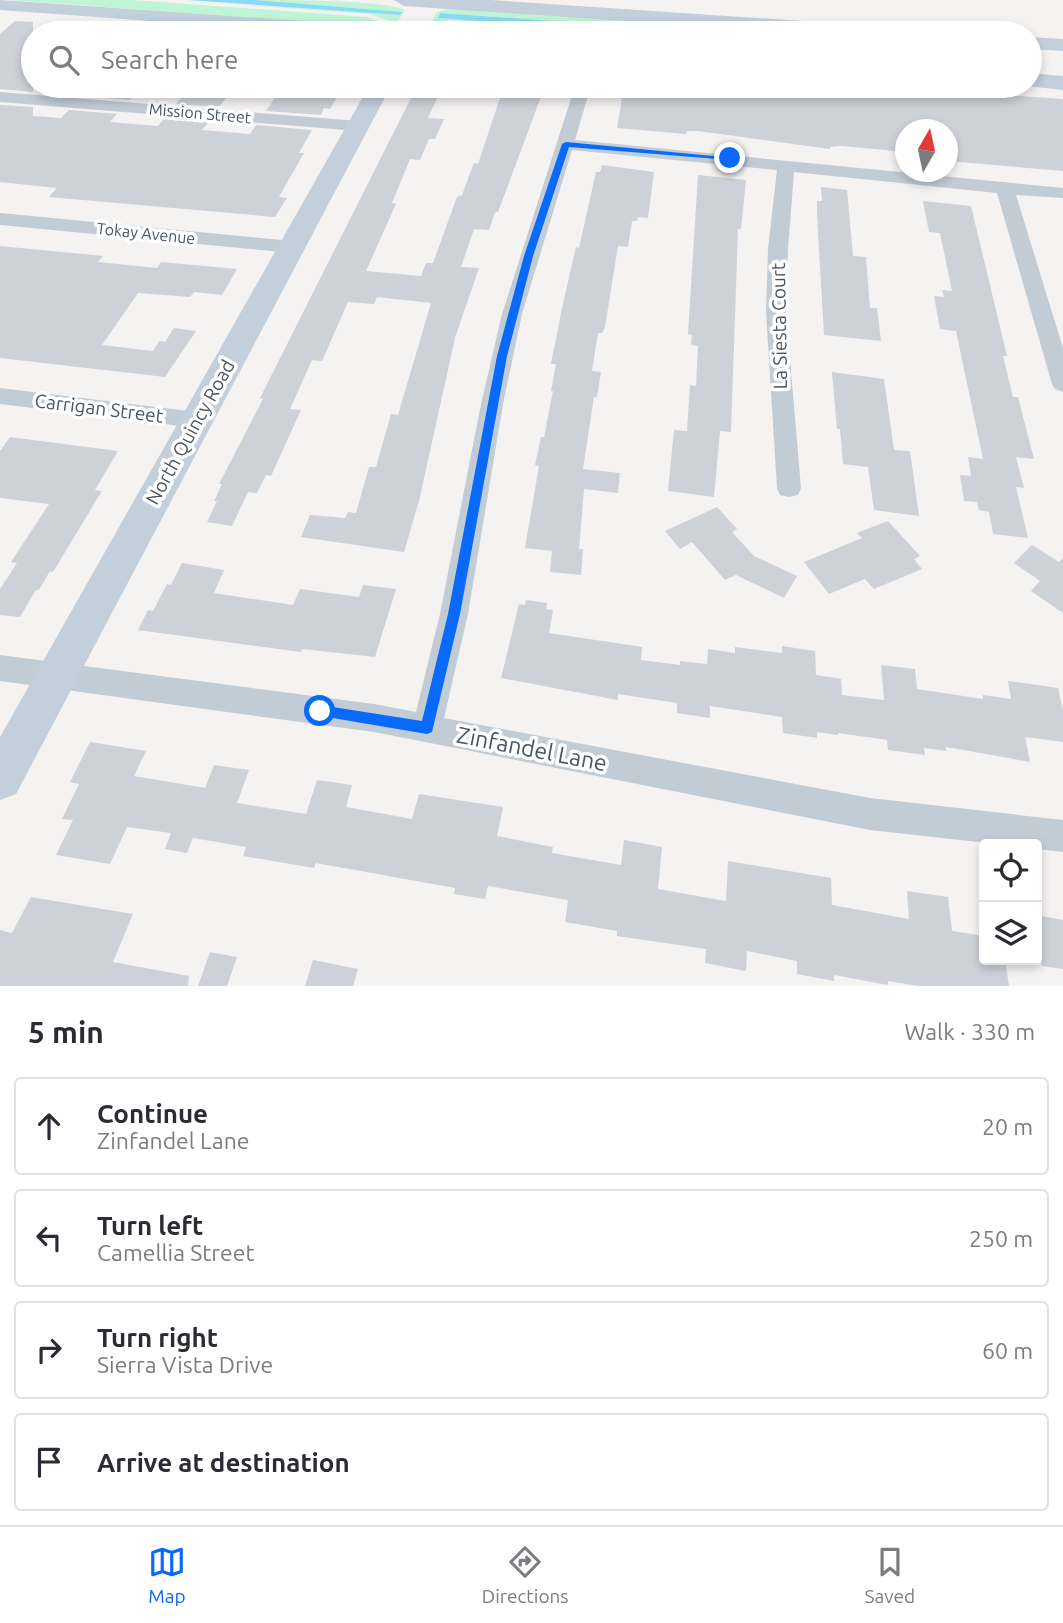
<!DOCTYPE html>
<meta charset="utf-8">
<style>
:root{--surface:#fff;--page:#f7f7f7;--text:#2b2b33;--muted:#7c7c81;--line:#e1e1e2;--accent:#0969f8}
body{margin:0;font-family:Ubuntu,sans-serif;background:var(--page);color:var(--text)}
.controls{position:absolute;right:21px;bottom:21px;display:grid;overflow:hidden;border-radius:7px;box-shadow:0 4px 10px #0003}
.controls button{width:63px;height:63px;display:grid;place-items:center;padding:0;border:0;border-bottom:2px solid var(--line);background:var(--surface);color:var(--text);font:35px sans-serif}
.compass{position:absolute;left:895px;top:119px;width:63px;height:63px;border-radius:50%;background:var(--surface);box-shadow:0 4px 10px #0003;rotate:9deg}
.stop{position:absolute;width:21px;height:21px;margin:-16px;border:5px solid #0969f8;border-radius:50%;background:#fff}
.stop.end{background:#0969f8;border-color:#fff;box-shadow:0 2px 7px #0008}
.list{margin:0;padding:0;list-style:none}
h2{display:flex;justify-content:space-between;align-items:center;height:91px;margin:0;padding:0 28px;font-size:30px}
h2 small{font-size:23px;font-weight:400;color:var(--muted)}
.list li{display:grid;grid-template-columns:46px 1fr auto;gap:21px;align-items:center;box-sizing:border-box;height:98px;margin:0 14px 14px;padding:0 14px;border:2px solid var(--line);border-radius:7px}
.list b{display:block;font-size:26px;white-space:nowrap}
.list p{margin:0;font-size:23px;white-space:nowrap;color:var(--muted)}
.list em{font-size:23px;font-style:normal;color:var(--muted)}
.icon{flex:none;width:38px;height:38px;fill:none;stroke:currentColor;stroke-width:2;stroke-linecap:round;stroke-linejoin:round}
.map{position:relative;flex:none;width:1063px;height:986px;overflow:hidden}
.search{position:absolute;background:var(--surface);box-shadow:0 4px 10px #0003;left:21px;right:21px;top:21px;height:77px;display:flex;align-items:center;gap:18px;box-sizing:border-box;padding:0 24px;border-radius:38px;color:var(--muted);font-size:26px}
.sheet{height:539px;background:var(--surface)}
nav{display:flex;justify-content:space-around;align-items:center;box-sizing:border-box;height:98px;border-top:2px solid var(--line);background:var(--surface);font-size:19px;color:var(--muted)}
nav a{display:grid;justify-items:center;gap:4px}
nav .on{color:var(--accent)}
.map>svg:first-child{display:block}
.green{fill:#bff4d5}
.water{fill:#88daf5}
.building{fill:#ced1d8}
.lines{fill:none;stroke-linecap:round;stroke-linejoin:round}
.street{fill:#c2ccd5;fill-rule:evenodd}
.secondary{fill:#c4cfdc;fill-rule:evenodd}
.route{fill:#0969f8}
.labels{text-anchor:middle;stroke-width:7;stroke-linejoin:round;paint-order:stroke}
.far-street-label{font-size:16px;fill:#485562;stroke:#fff}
.street-label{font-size:19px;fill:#485562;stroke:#fff}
.near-street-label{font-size:23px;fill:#485562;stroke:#fff}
</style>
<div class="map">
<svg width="1063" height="986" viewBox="0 0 1063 986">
<rect width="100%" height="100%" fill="#f5f2f2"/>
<path class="green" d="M 9,0 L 132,0 L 367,17 L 386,24 L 381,27 Z
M 174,0 L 399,15 L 403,12 L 254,0 C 284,0 387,0 404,10 L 404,11 L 399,20 L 393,22 L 370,14 Z
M 452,8 L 816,33 L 722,33 L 441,13 L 439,18 L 658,33 L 448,20 L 434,25 L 431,22 L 437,12 Z
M 449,23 L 596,33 L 440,31 L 438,27 Z"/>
<path class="water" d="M 188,0 L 254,0 L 403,12 L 399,15 Z
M 440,13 L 722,33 L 658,33 L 438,18 Z"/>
<path class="building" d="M 15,21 L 33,22 L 33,92 L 0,89 L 0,34 Z
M 92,86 L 143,86 L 130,100 L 82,96 Z
M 191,86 L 235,86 L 219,107 L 176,104 Z
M 283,86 L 343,86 L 330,109 L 324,108 L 321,115 L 266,111 Z
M 417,86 L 442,88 L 428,118 L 444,119 L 435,139 L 429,139 L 420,160 L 410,159 L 392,203 L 396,204 L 366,271 L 421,276 L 426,263 L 433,263 L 457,197 L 462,195 L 474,163 L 478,164 L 504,86 L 545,86 L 498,212 L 495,212 L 489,230 L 474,229 L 461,267 L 479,268 L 455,338 L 419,501 L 404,552 L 301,537 L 310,515 L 345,518 L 348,512 L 356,513 L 369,467 L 376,467 L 391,414 L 398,415 L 431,303 L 377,297 L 374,304 L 348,302 L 322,361 L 312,360 L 290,409 L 301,410 L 271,476 L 266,475 L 257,493 L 248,492 L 232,526 L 207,522 L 217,501 L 214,501 L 222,484 L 219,484 L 263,399 L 260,398 Z
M 624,86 L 876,88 L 875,86 L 880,86 L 1063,99 L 1063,171 L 948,161 L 948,130 L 906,130 L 906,152 L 842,146 L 830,147 L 830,149 L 698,131 L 687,131 L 686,134 L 617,128 Z
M 0,105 L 33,107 L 33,116 L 61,118 L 69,110 L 117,114 L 110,122 L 158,126 L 165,118 L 209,122 L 202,130 L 250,134 L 256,125 L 312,130 L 299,153 L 304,153 L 279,197 L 287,198 L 275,217 L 49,197 L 57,188 L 0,182 Z
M 602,165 L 654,172 L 648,218 L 638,217 L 637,221 L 632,221 L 628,247 L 618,246 L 605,327 L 602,333 L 598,333 L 592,371 L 601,372 L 597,397 L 594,397 L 583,469 L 620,473 L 618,493 L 584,489 L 579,549 L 583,549 L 581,575 L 550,572 L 552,551 L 525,548 L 539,466 L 535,465 L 541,437 L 544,437 L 553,391 L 551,391 L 556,364 L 551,364 L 564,299 L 576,247 L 579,248 L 596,172 L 600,172 Z
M 698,175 L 746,180 L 741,229 L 738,229 L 731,432 L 720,431 L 714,497 L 668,491 L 674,430 L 687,431 L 690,385 L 696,386 L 698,346 L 691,345 L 692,335 L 688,334 Z
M 821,187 L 847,190 L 853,256 L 866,257 L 870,308 L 877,308 L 881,341 L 824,335 L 817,215 L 817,201 L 822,201 Z
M 923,201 L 971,206 L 1007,356 L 1003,356 L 1013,397 L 1018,397 L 1034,459 L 1016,457 L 1024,488 L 1016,487 L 1028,538 L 993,534 L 989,512 L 979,510 L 977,502 L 964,501 L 960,475 L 971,476 L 968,457 L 983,459 L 956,331 L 940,329 L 934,296 L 944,297 L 942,290 L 952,291 L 940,233 L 929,232 Z
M 0,246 L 103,256 L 98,262 L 157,268 L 161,262 L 237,269 L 222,295 L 194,292 L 190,297 L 138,293 L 102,345 L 153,351 L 159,341 L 165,342 L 174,328 L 196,331 L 165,377 L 0,358 Z
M 832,372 L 884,379 L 894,450 L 910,451 L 919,516 L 874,510 L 868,467 L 843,464 L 840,429 L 837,429 Z
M 10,437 L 118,451 L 95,490 L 102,491 L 53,572 L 50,571 L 39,590 L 36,590 L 20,617 L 0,615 L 0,589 L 17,563 L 11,562 L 49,504 L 0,498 L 0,451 Z
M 717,507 L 737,529 L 732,532 L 754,556 L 797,576 L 784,598 L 736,575 L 725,580 L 692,542 L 680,549 L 665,531 Z
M 888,521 L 920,556 L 914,559 L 922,569 L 874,589 L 865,579 L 829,594 L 804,562 L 862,538 L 857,533 Z
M 1032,545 L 1059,562 L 1063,558 L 1063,613 L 1031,591 L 1040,581 L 1014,563 Z
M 182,563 L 224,570 L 214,593 L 293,605 L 300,589 L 359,597 L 363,585 L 396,589 L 375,657 L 302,649 L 301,652 L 138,630 L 148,610 L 153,611 L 167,584 L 171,585 Z
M 526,600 L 547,603 L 546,609 L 553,610 L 549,633 L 642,647 L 641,660 L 680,665 L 680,661 L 707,664 L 708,649 L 735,653 L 735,647 L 782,653 L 782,646 L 815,651 L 816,675 L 841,679 L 842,695 L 884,700 L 881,665 L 915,669 L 917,689 L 983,699 L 983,695 L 1011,699 L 1008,681 L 1058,688 L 1063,711 L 1063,742 L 1025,737 L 1030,762 L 946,747 L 946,751 L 924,748 L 925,755 L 888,750 L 887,740 L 838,733 L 838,735 L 817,732 L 817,738 L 783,733 L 782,717 L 710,706 L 710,718 L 677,713 L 677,703 L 618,694 L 618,700 L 501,678 L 519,604 L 525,605 Z
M 90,742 L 146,751 L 134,776 L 205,788 L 214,765 L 249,770 L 237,803 L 306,814 L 317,780 L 352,785 L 346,807 L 412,819 L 419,794 L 503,807 L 497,836 L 553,847 L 552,853 L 621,865 L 624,840 L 662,847 L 658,889 L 726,901 L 728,861 L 831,878 L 832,905 L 909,919 L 907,891 L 948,897 L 952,931 L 984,936 L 984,960 L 1005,960 L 1009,986 L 918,986 L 888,981 L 888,985 L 834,975 L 834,981 L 797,974 L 797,961 L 747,951 L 746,971 L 705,963 L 706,949 L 617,936 L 617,931 L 565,922 L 568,900 L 488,886 L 485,899 L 454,894 L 455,888 L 316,863 L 314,868 L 243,856 L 246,847 L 193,838 L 187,853 L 165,849 L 171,833 L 127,827 L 110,864 L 56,855 L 73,820 L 62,819 L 79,784 L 70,782 Z
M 31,897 L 133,914 L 113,962 L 189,976 L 188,986 L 0,986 L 0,930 L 12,933 Z
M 1037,915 L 1063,920 L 1063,969 L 1042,966 Z
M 210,952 L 237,957 L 227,986 L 198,986 Z
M 313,960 L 358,969 L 353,986 L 305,986 Z"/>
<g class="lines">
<path class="street" d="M 575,86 L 591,86 L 575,140 L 1063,188 L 1063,198 L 1016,195 L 1063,348 L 1063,392 L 1055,389 L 1052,384 L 997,193 L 794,172 L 788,249 L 786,312 L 801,488 L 798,495 L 789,497 L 780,495 L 777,488 L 766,312 L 768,249 L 777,170 L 572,150 L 522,314 L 503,404 L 468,614 L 444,718 L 870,798 L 1063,820 L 1063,852 L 1037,849 L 1037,844 L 996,844 L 870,830 L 374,732 L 0,681 L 0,655 L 374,704 L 416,712 L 440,614 L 481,404 L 502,314 Z
M 0,92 L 358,121 L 366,126 L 358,131 L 0,102 Z
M 0,213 L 292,241 L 302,247 L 292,253 L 0,225 Z
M 0,388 L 197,412 L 205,414 L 208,420 L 205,426 L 197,428 L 0,404 Z"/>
<path class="secondary" d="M 0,0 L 390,27 L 397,29 L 400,33 L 312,33 L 0,10 Z
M 394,0 L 491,0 L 891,27 L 898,29 L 901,33 L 805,33 L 404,6 Z
M 1030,37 L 1063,39 L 1063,51 L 1030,49 Z
M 1030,73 L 1063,76 L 1063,90 L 1027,86 L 1030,86 Z
M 369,86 L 391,86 L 16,794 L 0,800 L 0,737 Z"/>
</g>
<path class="route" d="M 566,142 L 734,158 L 730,160 L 569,147 L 533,256 L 507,356 L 460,614 L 432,732 L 427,734 L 315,715 L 315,706 L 320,705 L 422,721 L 448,614 L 497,356 L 524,256 L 562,144 Z"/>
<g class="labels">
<g class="far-street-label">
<text transform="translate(200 113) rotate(5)" y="6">Mission Street</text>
<text transform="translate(146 233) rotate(6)" y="6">Tokay Avenue</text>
</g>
<g class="street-label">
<text transform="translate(779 326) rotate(-91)" y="7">La Siesta Court</text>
<text transform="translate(99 408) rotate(7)" y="7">Carrigan Street</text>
<text transform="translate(190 432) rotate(-61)" y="7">North Quincy Road</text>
</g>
<g class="near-street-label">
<text transform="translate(532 749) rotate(11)" y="8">Zinfandel Lane</text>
</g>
</g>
</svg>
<div class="controls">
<button><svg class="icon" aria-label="locate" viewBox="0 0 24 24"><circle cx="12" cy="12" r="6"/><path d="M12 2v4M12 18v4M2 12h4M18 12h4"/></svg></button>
<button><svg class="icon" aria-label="layers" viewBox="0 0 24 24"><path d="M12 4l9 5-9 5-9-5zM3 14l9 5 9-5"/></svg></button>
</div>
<svg class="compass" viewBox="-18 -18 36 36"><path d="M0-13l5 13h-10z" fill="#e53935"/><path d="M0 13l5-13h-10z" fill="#7c7c81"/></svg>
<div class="stop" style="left:320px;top:711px"></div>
<div class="stop end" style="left:730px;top:158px"></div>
<div class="search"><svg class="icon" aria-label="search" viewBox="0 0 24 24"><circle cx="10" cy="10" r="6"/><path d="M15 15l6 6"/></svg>Search here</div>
</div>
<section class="sheet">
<h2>5 min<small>Walk · 330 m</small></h2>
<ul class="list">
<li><svg class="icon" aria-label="ahead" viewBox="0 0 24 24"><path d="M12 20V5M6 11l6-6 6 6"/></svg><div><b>Continue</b><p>Zinfandel Lane</p></div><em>20 m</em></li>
<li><svg class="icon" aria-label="left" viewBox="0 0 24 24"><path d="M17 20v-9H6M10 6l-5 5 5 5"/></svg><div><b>Turn left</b><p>Camellia Street</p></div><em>250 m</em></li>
<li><svg class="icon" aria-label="right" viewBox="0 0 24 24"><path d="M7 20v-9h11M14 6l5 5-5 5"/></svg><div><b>Turn right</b><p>Sierra Vista Drive</p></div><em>60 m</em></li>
<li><svg class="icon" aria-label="arrive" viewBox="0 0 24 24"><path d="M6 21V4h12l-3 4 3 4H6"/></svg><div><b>Arrive at destination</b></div></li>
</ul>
</section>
<nav>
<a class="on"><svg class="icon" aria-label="map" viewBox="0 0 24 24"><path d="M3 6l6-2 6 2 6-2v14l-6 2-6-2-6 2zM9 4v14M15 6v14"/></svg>Map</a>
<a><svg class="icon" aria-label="directions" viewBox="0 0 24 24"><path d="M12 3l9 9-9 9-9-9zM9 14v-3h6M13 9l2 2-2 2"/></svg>Directions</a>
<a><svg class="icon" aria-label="saved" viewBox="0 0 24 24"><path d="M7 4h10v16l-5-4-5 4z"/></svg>Saved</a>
</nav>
